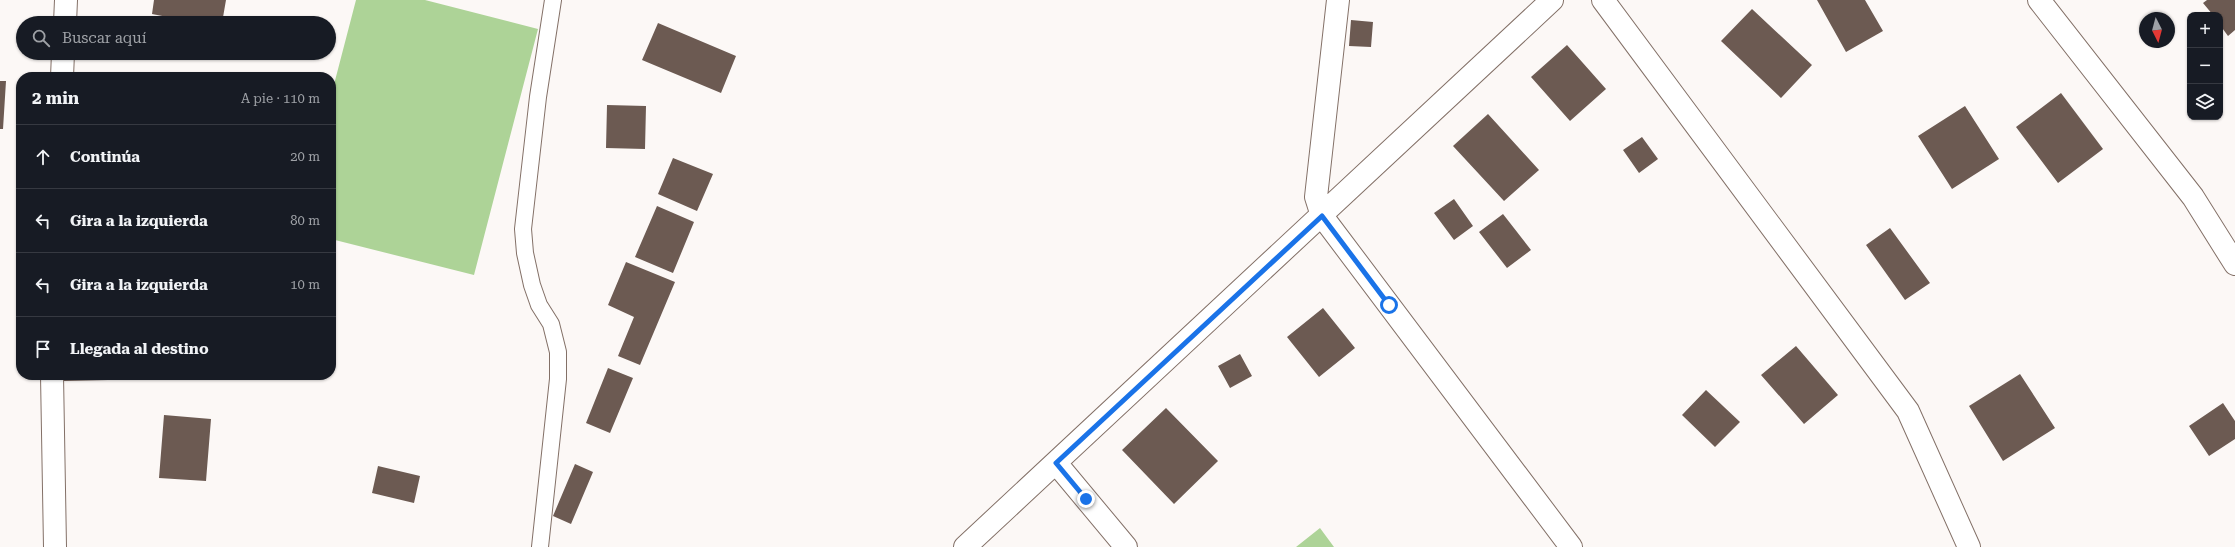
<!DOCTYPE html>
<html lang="es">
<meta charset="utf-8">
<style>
:root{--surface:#171b24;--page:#20242c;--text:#f1f3f6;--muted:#9ea1a6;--line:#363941}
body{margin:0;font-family:"Roboto Serif",serif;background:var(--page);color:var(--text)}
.controls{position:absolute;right:12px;top:12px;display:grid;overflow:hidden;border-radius:8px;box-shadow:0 1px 3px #0004}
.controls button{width:36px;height:36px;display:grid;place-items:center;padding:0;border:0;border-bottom:1px solid var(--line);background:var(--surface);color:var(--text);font:20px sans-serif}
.compass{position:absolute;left:2139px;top:12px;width:36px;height:36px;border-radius:50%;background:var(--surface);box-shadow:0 1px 3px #0004;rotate:174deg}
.stop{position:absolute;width:12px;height:12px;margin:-9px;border:3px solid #1a73e8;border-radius:50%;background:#fff}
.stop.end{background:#1a73e8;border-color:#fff;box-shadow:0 1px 4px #0008}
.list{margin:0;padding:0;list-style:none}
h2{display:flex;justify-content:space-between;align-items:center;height:52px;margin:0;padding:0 16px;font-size:17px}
h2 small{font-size:13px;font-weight:400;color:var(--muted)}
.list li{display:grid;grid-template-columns:26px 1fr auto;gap:12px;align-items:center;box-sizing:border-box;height:64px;padding:0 16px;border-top:1px solid var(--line)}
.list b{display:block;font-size:15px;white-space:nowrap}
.list em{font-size:13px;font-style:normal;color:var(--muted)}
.icon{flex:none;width:22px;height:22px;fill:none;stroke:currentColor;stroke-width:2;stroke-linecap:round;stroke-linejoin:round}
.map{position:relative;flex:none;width:2235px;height:547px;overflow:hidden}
.search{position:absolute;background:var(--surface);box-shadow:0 1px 3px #0004;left:16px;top:16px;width:320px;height:44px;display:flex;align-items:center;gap:10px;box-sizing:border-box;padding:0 14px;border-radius:22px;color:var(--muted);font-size:15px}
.panel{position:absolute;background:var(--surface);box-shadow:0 1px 3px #0004;left:16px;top:72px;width:320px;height:308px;border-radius:16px}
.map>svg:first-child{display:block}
.green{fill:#add397}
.building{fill:#6c5a52}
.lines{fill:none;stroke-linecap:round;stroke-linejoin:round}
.service-casing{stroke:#837067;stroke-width:18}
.minor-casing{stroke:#837067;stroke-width:24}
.service{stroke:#fff;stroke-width:16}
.minor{stroke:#fff;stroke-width:22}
.route{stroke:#1a73e8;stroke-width:5}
</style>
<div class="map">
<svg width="2235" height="547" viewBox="0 0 2235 547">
<rect width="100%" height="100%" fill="#fcf8f6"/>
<path class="green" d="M 356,0 L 425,0 L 538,29 L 474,275 L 331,239 L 331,96 Z
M 1320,528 L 1334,547 L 1296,547 Z"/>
<path class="building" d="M 154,0 L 226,0 L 222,23 L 198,23 L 152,14 Z
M 1817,0 L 1865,0 L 1883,31 L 1846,52 Z
M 2207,0 L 2235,0 L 2235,30 L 2228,36 L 2220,25 L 2220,15 L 2213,15 L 2203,3 Z
M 1752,9 L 1812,65 L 1781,98 L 1721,41 Z
M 1351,20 L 1373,22 L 1371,47 L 1349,46 Z
M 658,23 L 736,56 L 721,93 L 642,60 Z
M 1567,45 L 1606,89 L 1570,121 L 1531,77 Z
M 0,81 L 6,81 L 3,129 L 0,129 Z
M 2061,93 L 2103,149 L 2058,183 L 2016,127 Z
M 607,105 L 646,106 L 645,149 L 606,148 Z
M 1965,106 L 1999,159 L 1952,189 L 1918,136 Z
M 1488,114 L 1539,170 L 1504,201 L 1453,146 Z
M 1642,137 L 1658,159 L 1639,173 L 1623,150 Z
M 673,158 L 713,174 L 697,211 L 658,194 Z
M 1454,199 L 1473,226 L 1454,240 L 1434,213 Z
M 657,206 L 694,222 L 673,273 L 635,257 Z
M 1503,214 L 1531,250 L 1507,268 L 1479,232 Z
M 1890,228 L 1930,283 L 1905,300 L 1866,245 Z
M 626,262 L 675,282 L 640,365 L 618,356 L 634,317 L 608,305 Z
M 1323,308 L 1355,348 L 1319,377 L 1287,337 Z
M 1796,346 L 1838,395 L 1804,424 L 1761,375 Z
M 1240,354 L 1252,376 L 1230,388 L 1218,366 Z
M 608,368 L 633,378 L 610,433 L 586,423 Z
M 2020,374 L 2055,428 L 2003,461 L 1969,406 Z
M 64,375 L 108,375 L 108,380 L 64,381 Z
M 1706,390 L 1740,422 L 1715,447 L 1682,415 Z
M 2223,403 L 2235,421 L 2235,439 L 2209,456 L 2189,426 Z
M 1166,408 L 1218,461 L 1174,504 L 1122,450 Z
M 164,415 L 211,419 L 206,481 L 159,478 Z
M 575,464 L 593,472 L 571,524 L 553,516 Z
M 378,466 L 420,476 L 414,503 L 372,493 Z"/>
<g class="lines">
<defs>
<path id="service" d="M 540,547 L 558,379 L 558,352 L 551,324 L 539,305 L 532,285 L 525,253 L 523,229 L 538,97 L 553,0"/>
<path id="minor" d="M 1338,0 L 1316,197 L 1322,216 L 1571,547
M 1603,0 L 1908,411 L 1969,547
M 2039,0 L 2193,197 L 2235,264
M 65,23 L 66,0
M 62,77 L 63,53
M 52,375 L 55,547
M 1056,463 L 1126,547
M 965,547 L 1552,0"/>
</defs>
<use href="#service" class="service-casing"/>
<use href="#minor" class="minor-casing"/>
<use href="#service" class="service"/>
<use href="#minor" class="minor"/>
</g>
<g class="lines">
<path class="route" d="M 1086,499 L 1056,463 L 1322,216 L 1389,305"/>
</g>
</svg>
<div class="controls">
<button>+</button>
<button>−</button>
<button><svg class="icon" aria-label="layers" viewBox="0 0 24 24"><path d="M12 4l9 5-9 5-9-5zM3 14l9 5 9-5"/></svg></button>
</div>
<svg class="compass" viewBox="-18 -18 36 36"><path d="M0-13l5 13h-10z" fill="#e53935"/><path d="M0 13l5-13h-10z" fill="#9ea1a6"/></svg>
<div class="stop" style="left:1389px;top:305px"></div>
<div class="stop end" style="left:1086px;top:499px"></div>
<div class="search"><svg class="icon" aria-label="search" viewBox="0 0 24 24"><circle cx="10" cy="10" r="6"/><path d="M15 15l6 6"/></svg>Buscar aquí</div>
<section class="panel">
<h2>2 min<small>A pie · 110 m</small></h2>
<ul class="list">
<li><svg class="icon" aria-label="ahead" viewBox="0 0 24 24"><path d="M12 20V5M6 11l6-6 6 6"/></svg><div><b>Continúa</b></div><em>20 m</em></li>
<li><svg class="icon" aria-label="left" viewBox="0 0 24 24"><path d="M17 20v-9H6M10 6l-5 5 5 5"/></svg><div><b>Gira a la izquierda</b></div><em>80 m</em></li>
<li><svg class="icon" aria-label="left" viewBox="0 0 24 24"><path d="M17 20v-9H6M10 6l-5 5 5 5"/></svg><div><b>Gira a la izquierda</b></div><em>10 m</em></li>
<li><svg class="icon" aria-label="arrive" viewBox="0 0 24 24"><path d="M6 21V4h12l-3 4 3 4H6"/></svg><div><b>Llegada al destino</b></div></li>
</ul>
</section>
</div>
